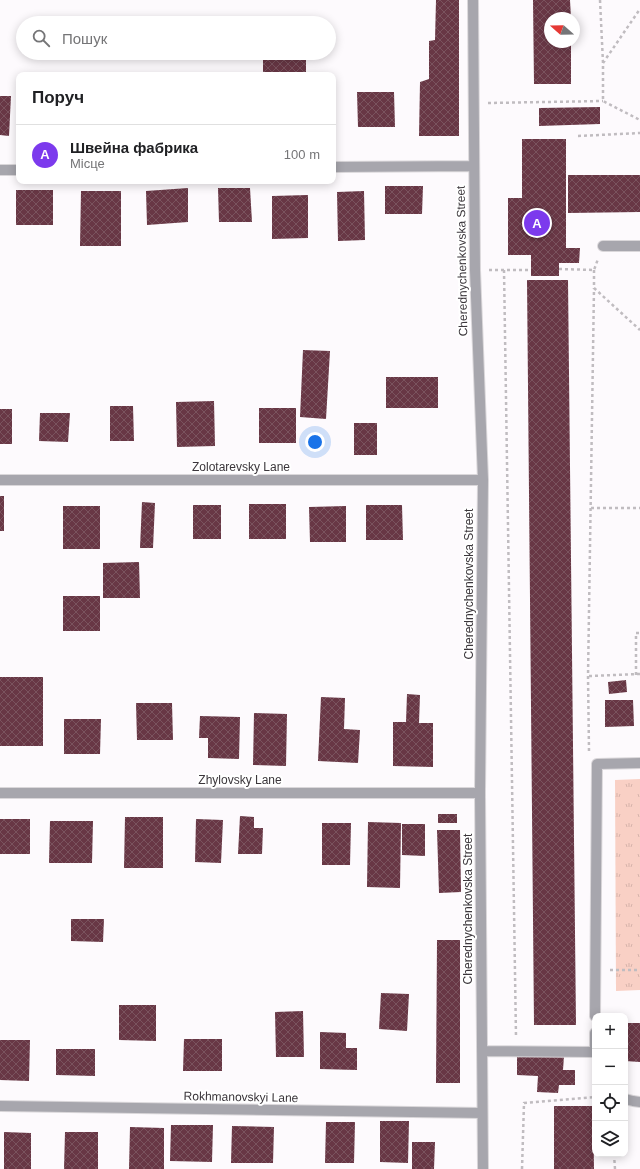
<!DOCTYPE html>
<html lang="uk">
<meta charset="utf-8">
<style>
:root{--surface:#fff;--page:#f6f6f6;--text:#202124;--muted:#757577;--line:#e0e0e0;--accent:#7c3aed}
body{margin:0;font-family:Arial,sans-serif;background:var(--page);color:var(--text)}
.controls{position:absolute;right:12px;bottom:12px;display:grid;overflow:hidden;border-radius:8px;box-shadow:0 2px 10px #0003}
.controls button{width:36px;height:36px;display:grid;place-items:center;padding:0;border:0;border-bottom:1px solid var(--line);background:var(--surface);color:var(--text);font:20px sans-serif}
.compass{position:absolute;left:544px;top:12px;width:36px;height:36px;border-radius:50%;background:var(--surface);box-shadow:0 2px 10px #0003;rotate:290deg}
.you{position:absolute;left:315px;top:442px;width:14px;height:14px;margin:-10px;border:3px solid #fff;border-radius:50%;background:#1a73e8;box-shadow:0 0 0 6px #1a73e833}
.badge{display:grid;place-items:center;width:26px;height:26px;border-radius:50%;background:var(--accent);color:#fff;font-size:13px;font-weight:700}
.pin{position:absolute;translate:-50% -50%;border:2px solid #fff;box-shadow:0 1px 4px #0006}
.list{margin:0;padding:0;list-style:none}
h2{display:flex;justify-content:space-between;align-items:center;height:52px;margin:0;padding:0 16px;font-size:17px}
h2 small{font-size:13px;font-weight:400;color:var(--muted)}
.list li{display:grid;grid-template-columns:26px 1fr auto;gap:12px;align-items:center;box-sizing:border-box;height:60px;padding:0 16px;border-top:1px solid var(--line)}
.list b{display:block;font-size:15px;white-space:nowrap}
.list p{margin:0;font-size:13px;white-space:nowrap;color:var(--muted)}
.list em{font-size:13px;font-style:normal;color:var(--muted)}
.icon{flex:none;width:22px;height:22px;fill:none;stroke:currentColor;stroke-width:2;stroke-linecap:round;stroke-linejoin:round}
.map{position:relative;flex:none;width:640px;height:1169px;overflow:hidden}
.search{position:absolute;background:var(--surface);box-shadow:0 2px 10px #0003;left:16px;top:16px;width:320px;height:44px;display:flex;align-items:center;gap:10px;box-sizing:border-box;padding:0 14px;border-radius:22px;color:var(--muted);font-size:15px}
.panel{position:absolute;background:var(--surface);box-shadow:0 2px 10px #0003;left:16px;top:72px;width:320px;height:112px;border-radius:8px}
.map>svg:first-child{display:block}
.park{fill:url(#park-tufts)}
.building{fill:url(#building-cross-hatch)}
.lines{fill:none;stroke-linecap:round;stroke-linejoin:round}
.minor-casing{stroke:#dad7da;stroke-width:12}
.path{stroke:#c0bcc0;stroke-width:2.5;stroke-dasharray:3 3;stroke-linecap:butt}
.minor{stroke:#a7a6ad;stroke-width:10}
.labels{text-anchor:middle;stroke-width:4;stroke-linejoin:round;paint-order:stroke}
.street-label{font-size:12px;fill:#3b363b;stroke:#fff}
</style>
<div class="map">
<svg width="640" height="1169" viewBox="0 0 640 1169">
<defs>
<pattern id="park-tufts" width="24" height="20" patternUnits="userSpaceOnUse"><rect width="24" height="20" fill="#f9d0c5"/><path d="M3 7l-1-3M5 7V3M7 7l1-3M15 17l-1-3M17 17v-4M19 17l1-3" fill="none" stroke="#d6b3aa"/></pattern>
<pattern id="building-cross-hatch" width="8" height="8" patternUnits="userSpaceOnUse"><rect width="8" height="8" fill="#683745"/><path d="M0 0l8 8M0 8l8-8" fill="none" stroke="#7a535e"/></pattern>
</defs>
<rect width="100%" height="100%" fill="#fdfafd"/>
<path class="park" d="M 640,779 L 640,990 L 616,991 L 615,780 Z"/>
<path class="building" d="M 436,0 L 459,0 L 459,136 L 419,136 L 420,82 L 429,79 L 429,41 L 435,40 Z
M 533,0 L 570,0 L 571,18 L 550,18 L 550,42 L 571,42 L 571,84 L 534,84 Z
M 263,53 L 306,53 L 306,75 L 263,75 Z
M 357,92 L 394,92 L 395,127 L 358,127 Z
M 0,96 L 11,96 L 9,136 L 0,135 Z
M 600,107 L 600,124 L 539,126 L 539,108 Z
M 522,139 L 566,139 L 566,248 L 580,248 L 579,263 L 559,263 L 559,276 L 531,276 L 531,255 L 508,255 L 508,198 L 522,198 Z
M 568,175 L 640,175 L 640,212 L 568,213 Z
M 385,186 L 423,186 L 422,214 L 385,214 Z
M 188,188 L 188,222 L 147,225 L 146,191 Z
M 218,188 L 250,188 L 252,222 L 219,222 Z
M 16,190 L 53,190 L 53,225 L 16,225 Z
M 81,191 L 121,191 L 121,246 L 80,246 Z
M 364,191 L 365,240 L 338,241 L 337,192 Z
M 308,195 L 308,238 L 272,239 L 272,196 Z
M 527,280 L 568,280 L 576,1025 L 534,1025 Z
M 303,350 L 330,351 L 326,419 L 300,417 Z
M 386,377 L 438,377 L 438,408 L 386,408 Z
M 214,401 L 215,446 L 177,447 L 176,402 Z
M 110,406 L 133,406 L 134,441 L 110,441 Z
M 259,408 L 296,408 L 296,443 L 259,443 Z
M 0,409 L 12,409 L 12,444 L 0,444 Z
M 40,413 L 70,413 L 68,442 L 39,441 Z
M 354,423 L 377,423 L 377,455 L 354,455 Z
M 0,496 L 4,496 L 4,531 L 0,531 Z
M 142,502 L 155,503 L 153,548 L 140,548 Z
M 249,504 L 286,504 L 286,539 L 249,539 Z
M 193,505 L 221,505 L 221,539 L 193,539 Z
M 366,505 L 402,505 L 403,540 L 366,540 Z
M 63,506 L 100,506 L 100,549 L 63,549 Z
M 346,506 L 346,542 L 310,542 L 309,507 Z
M 139,562 L 140,598 L 103,598 L 103,563 Z
M 63,596 L 100,596 L 100,631 L 63,631 Z
M 0,677 L 43,677 L 43,746 L 0,746 Z
M 626,680 L 627,692 L 609,694 L 608,682 Z
M 407,694 L 420,695 L 419,723 L 433,723 L 433,767 L 393,766 L 393,722 L 406,722 Z
M 321,697 L 345,698 L 344,729 L 360,730 L 358,763 L 318,761 Z
M 605,700 L 633,700 L 634,726 L 605,727 Z
M 136,703 L 172,703 L 173,740 L 137,740 Z
M 254,713 L 287,714 L 286,766 L 253,765 Z
M 200,716 L 240,717 L 239,759 L 208,758 L 208,738 L 199,738 Z
M 64,719 L 101,719 L 100,754 L 64,754 Z
M 438,814 L 457,814 L 457,823 L 438,823 Z
M 240,816 L 254,817 L 254,828 L 263,828 L 262,854 L 238,854 Z
M 125,817 L 163,817 L 163,868 L 124,868 Z
M 0,819 L 30,819 L 30,854 L 0,854 Z
M 196,819 L 223,820 L 221,863 L 195,862 Z
M 50,821 L 93,821 L 92,863 L 49,863 Z
M 368,822 L 401,823 L 400,888 L 367,887 Z
M 322,823 L 351,823 L 350,865 L 322,865 Z
M 402,824 L 425,824 L 425,856 L 402,855 Z
M 437,830 L 460,830 L 461,892 L 439,893 Z
M 71,919 L 104,919 L 103,942 L 71,941 Z
M 437,940 L 460,940 L 460,1083 L 436,1083 Z
M 381,993 L 409,994 L 407,1031 L 379,1029 Z
M 119,1005 L 156,1005 L 156,1041 L 119,1040 Z
M 303,1011 L 304,1057 L 276,1057 L 275,1012 Z
M 625,1023 L 640,1023 L 640,1062 L 625,1061 Z
M 320,1032 L 346,1033 L 346,1048 L 357,1048 L 357,1070 L 320,1069 Z
M 184,1039 L 222,1039 L 222,1071 L 183,1071 Z
M 0,1040 L 30,1040 L 29,1081 L 0,1080 Z
M 56,1049 L 95,1049 L 95,1076 L 56,1075 Z
M 517,1055 L 564,1056 L 563,1070 L 575,1070 L 575,1085 L 559,1085 L 558,1093 L 537,1092 L 538,1076 L 517,1075 Z
M 554,1106 L 593,1106 L 594,1169 L 554,1169 Z
M 380,1121 L 409,1121 L 408,1163 L 380,1162 Z
M 326,1122 L 355,1122 L 354,1163 L 325,1163 Z
M 171,1125 L 213,1125 L 212,1162 L 170,1161 Z
M 232,1126 L 274,1127 L 273,1163 L 231,1163 Z
M 130,1127 L 164,1128 L 164,1169 L 129,1169 Z
M 4,1132 L 31,1133 L 31,1169 L 4,1169 Z
M 65,1132 L 98,1132 L 98,1169 L 64,1169 Z
M 412,1142 L 435,1142 L 434,1169 L 412,1169 Z"/>
<g class="lines">
<defs>
<path id="minor" d="M 473,0 L 475,270 L 483,480 L 480,793 L 483,1169
M 333,167 L 473,166
M 0,170 L 19,170
M 603,246 L 640,246
M 0,480 L 483,480
M 0,793 L 480,793
M 595,1016 L 597,764 L 640,763
M 482,1051 L 595,1052 L 595,1033
M 625,1099 L 633,1101 L 640,1102
M 0,1106 L 482,1113"/>
</defs>
<use href="#minor" class="minor-casing"/>
<path class="path" d="M 600,0 L 603,63 L 603,101 L 640,120
M 603,63 L 640,9
M 488,103 L 603,101
M 578,136 L 640,133
M 559,269 L 594,270 L 598,259
M 489,270 L 531,270
M 504,270 L 516,1037
M 594,270 L 594,288 L 640,330
M 591,508 L 640,508
M 636,675 L 636,633 L 640,633
M 589,676 L 640,674
M 589,751 L 588,676 L 594,288
M 610,970 L 640,970
M 614,1154 L 615,1169
M 522,1169 L 524,1103 L 595,1097"/>
<use href="#minor" class="minor"/>
</g>
<g class="labels">
<g class="street-label">
<text transform="translate(462 261) rotate(-91)" y="4">Cherednychenkovska Street</text>
<text x="241" y="471">Zolotarevsky Lane</text>
<text transform="translate(469 584) rotate(-90)" y="4">Cherednychenkovska Street</text>
<text x="240" y="784">Zhylovsky Lane</text>
<text transform="translate(468 909) rotate(-90)" y="4">Cherednychenkovska Street</text>
<text transform="translate(241 1097) rotate(1)" y="4">Rokhmanovskyi Lane</text>
</g>
</g>
</svg>
<div class="controls">
<button>+</button>
<button>−</button>
<button><svg class="icon" aria-label="locate" viewBox="0 0 24 24"><circle cx="12" cy="12" r="6"/><path d="M12 2v4M12 18v4M2 12h4M18 12h4"/></svg></button>
<button><svg class="icon" aria-label="layers" viewBox="0 0 24 24"><path d="M12 4l9 5-9 5-9-5zM3 14l9 5 9-5"/></svg></button>
</div>
<svg class="compass" viewBox="-18 -18 36 36"><path d="M0-13l5 13h-10z" fill="#e53935"/><path d="M0 13l5-13h-10z" fill="#757577"/></svg>
<div class="you"></div>
<div class="pin badge" style="left:537px;top:223px">A</div>
<div class="search"><svg class="icon" aria-label="search" viewBox="0 0 24 24"><circle cx="10" cy="10" r="6"/><path d="M15 15l6 6"/></svg>Пошук</div>
<section class="panel">
<h2>Поруч<small></small></h2>
<ul class="list">
<li><span class="badge">A</span><div><b>Швейна фабрика</b><p>Місце</p></div><em>100 m</em></li>
</ul>
</section>
</div>
